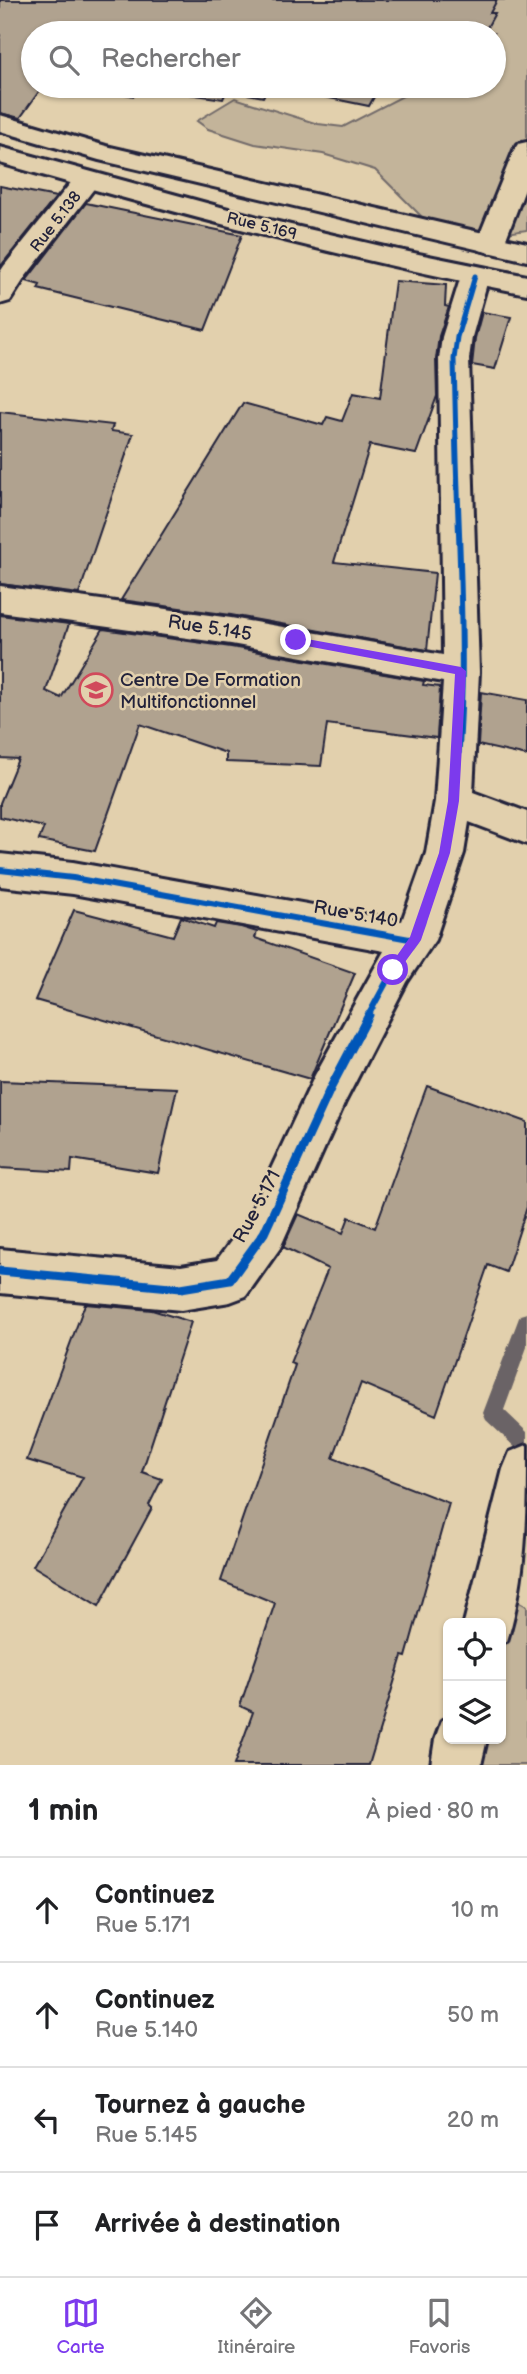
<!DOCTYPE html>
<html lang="fr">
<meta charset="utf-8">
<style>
:root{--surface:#fff;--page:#f2f2f2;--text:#202124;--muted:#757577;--line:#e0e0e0;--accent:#7c3aed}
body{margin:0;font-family:"Balsamiq Sans",sans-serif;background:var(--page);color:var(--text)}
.controls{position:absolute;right:21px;bottom:21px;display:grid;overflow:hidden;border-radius:10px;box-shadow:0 2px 5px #0004}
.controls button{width:63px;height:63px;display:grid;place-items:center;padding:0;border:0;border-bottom:2px solid var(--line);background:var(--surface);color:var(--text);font:35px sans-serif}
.stop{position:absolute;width:21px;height:21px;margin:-16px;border:5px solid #7c3aed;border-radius:50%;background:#fff}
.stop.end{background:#7c3aed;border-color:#fff;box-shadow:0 2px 7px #0008}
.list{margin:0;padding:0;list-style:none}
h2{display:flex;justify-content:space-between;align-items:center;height:91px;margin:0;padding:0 28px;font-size:30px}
h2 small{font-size:23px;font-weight:400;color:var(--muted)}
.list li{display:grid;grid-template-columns:46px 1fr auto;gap:21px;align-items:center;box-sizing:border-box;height:105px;padding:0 28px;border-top:2px solid var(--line)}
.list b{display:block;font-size:26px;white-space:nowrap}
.list p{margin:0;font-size:23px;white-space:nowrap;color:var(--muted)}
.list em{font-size:23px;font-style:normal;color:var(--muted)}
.icon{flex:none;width:38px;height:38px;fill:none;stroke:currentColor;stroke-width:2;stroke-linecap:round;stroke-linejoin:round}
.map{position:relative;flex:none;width:527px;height:1765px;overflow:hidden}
.search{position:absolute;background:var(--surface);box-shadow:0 2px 5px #0004;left:21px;right:21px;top:21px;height:77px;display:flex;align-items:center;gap:18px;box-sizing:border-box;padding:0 24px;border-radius:38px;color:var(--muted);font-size:26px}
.sheet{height:511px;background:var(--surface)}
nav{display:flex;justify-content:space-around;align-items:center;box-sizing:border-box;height:98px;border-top:2px solid var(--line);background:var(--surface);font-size:19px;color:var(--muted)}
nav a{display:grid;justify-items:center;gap:4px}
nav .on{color:var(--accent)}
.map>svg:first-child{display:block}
.green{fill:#c3b49a;stroke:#726b6a;stroke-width:2}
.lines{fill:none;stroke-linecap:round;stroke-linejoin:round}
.stream{fill:#6b6466;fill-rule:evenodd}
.building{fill:#b0a28f;stroke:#22223b;stroke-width:2}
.minor-casing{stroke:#22223b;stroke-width:6}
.major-casing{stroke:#22223b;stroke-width:6}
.minor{fill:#e2d0ad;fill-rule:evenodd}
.major{fill:#e2d0ad;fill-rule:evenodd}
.cycleway-far2-casing{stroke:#e2d0ad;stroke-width:9}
.cycleway-far1-casing{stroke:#e2d0ad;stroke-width:10}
.cycleway-casing{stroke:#e2d0ad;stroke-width:13}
.cycleway-far2{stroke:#0057b8;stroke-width:5}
.cycleway-far1{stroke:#0057b8;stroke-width:6}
.cycleway{stroke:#0057b8;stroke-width:9}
.route{fill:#7c3aed}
.labels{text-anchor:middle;stroke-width:5;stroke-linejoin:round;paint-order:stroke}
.far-street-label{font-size:16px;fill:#22223b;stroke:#e2d0ad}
.street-label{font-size:19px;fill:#22223b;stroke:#e2d0ad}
.poi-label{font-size:19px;fill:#22223b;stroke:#e2d0ad;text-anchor:start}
</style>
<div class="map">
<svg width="527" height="1765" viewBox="0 0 527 1765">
<rect width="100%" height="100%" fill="#e2d0ad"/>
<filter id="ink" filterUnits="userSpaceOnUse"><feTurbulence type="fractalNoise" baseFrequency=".0143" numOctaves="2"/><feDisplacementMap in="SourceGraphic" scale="14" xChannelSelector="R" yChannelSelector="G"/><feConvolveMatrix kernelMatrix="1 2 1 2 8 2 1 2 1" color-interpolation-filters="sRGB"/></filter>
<g filter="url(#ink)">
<path class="green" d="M 486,0 L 527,0 L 527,230 L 500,234 L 433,228 L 375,170 L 323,154 L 255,144 L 208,129 L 197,121 L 235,98 L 318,124 L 343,127 L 407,94 L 407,86 L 494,86 L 494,33 L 472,33 L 486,30 Z
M 512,1598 L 527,1606 L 527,1765 L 481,1765 L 486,1739 L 501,1739 L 501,1659 Z"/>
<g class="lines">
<path class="stream" d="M 527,1313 L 527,1347 L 504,1410 L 527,1432 L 527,1455 L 520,1452 L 486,1420 L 483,1413 L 520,1315 Z"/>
</g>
<path class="building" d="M 0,0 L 497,0 L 490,13 L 495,13 L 484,33 L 33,33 L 33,86 L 43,86 L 20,118 L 0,113 Z
M 85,86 L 269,86 L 263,97 L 227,90 L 223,99 L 140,87 L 134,96 Z
M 271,86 L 380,86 L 369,106 Z
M 0,186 L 56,197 L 0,267 Z
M 86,203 L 242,235 L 205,330 L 38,289 L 40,285 L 26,281 Z
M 395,281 L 446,285 L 445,306 L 449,307 L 439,336 L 436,359 L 437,396 L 416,454 L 370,445 L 334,562 L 435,573 L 427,650 L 231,615 L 121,600 L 243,403 L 323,425 L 327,417 L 342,421 L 353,393 L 380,398 Z
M 482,312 L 511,317 L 495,369 L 472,365 L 475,338 Z
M 0,412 L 113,425 L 111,431 L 133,434 L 79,594 L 0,584 Z
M 0,615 L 69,624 L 46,691 L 61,698 L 103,629 L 231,647 L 424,681 L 423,685 L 440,687 L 437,738 L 327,724 L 321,766 L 226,762 L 226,753 L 140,724 L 95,851 L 39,840 L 44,827 L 0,817 L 0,803 L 18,759 L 0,758 Z
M 481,692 L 527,700 L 527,756 L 478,745 Z
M 74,910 L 173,936 L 181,917 L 214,928 L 216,923 L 241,927 L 257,932 L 255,938 L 355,973 L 310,1079 L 35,1000 Z
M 0,1081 L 177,1088 L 158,1173 L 72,1159 L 71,1172 L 0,1168 Z
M 427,1086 L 527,1122 L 527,1207 L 506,1272 L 488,1265 L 436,1415 L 361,1383 L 333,1458 L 449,1503 L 406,1657 L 402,1656 L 369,1765 L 234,1765 L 253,1712 L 240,1706 L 275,1603 L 221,1581 L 295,1365 L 290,1363 L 328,1269 L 283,1247 L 298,1214 L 343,1233 L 349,1217 L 375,1228 Z
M 85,1304 L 152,1310 L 191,1322 L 142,1472 L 162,1479 L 149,1505 L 152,1508 L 99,1606 L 33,1566 L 83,1477 L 27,1460 Z"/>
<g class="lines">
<defs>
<path id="minor" d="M 527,142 L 527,184 L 504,244 L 500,250 L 490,253 L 480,250 L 476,244 L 514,150 L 518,144 Z
M 87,173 L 97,175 L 100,181 L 26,276 L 10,301 L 0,304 L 0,272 L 4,266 L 77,175 Z
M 475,267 L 485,270 L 489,276 L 472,337 L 469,359 L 479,672 L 473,792 L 527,812 L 527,844 L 469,822 L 464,853 L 435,940 L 407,982 L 345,1102 L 280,1248 L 246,1296 L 230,1302 L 181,1310 L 0,1293 L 0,1249 L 181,1266 L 217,1260 L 248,1218 L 315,1075 L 384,951 L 73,894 L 0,886 L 0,854 L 73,862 L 402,921 L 426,853 L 435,801 L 443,682 L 231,644 L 0,612 L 0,586 L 231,618 L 443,655 L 439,359 L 442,337 L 461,276 L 465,270 Z
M 527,1445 C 527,1512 527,1577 507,1641 L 501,1643 L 501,1623 L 464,1623 L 503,1469 L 510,1452 Z
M 448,1718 L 448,1739 L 487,1739 L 481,1765 L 431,1765 L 435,1739 L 442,1720 Z"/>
<path id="major" d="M 0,115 L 106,146 L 527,243 L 527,261 L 99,160 L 0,131 Z
M 0,147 L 265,219 L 394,249 L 527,276 L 527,294 C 349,260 174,213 0,163 Z"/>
</defs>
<use href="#minor" class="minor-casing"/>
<use href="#major" class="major-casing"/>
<use href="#minor" class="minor"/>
<use href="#major" class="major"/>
<defs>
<path id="cycleway-far2" d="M 456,442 L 454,359 L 457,337 L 475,276"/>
<path id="cycleway-far1" d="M 0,870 L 73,878 L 415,940 C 425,911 440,880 446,849 C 472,716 459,575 456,440
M 368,1016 L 393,970 L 415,940"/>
<path id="cycleway" d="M 0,1271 L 181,1288 L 230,1280 L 264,1233 L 330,1089 L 369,1015"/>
</defs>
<use href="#cycleway-far2" class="cycleway-far2-casing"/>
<use href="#cycleway-far1" class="cycleway-far1-casing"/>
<use href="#cycleway" class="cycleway-casing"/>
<use href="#cycleway-far2" class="cycleway-far2"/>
<use href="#cycleway-far1" class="cycleway-far1"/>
<use href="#cycleway" class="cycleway"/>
</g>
</g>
<path class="route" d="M 296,637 L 461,667 L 466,671 L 459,801 L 450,853 L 421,940 L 397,973 L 393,975 L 387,970 L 410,937 L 439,853 L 448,801 L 455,674 L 296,644 L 291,640 Z"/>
<defs>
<symbol id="university-ring" viewBox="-11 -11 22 22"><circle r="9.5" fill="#e2d0ad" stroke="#d1495b" stroke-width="1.5"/><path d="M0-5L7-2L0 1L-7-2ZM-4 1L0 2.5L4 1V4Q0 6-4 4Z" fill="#d1495b"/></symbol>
</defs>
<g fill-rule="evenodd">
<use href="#university-ring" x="77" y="671" width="38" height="38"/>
</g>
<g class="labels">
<g class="far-street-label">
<text transform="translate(55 221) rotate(-52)" y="6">Rue 5.138</text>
<text transform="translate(262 225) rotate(14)" y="6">Rue 5.169</text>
</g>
<g class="street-label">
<text transform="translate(210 627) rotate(9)" y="7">Rue 5.145</text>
<text transform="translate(356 913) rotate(10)" y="7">Rue 5.140</text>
<text transform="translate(256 1206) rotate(-62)" y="7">Rue 5.171</text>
</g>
<g class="poi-label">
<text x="120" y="686">Centre De Formation<tspan x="120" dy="22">Multifonctionnel</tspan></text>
</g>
</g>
</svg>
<div class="controls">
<button><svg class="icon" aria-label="locate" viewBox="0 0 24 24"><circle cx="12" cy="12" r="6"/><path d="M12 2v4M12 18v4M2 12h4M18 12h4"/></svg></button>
<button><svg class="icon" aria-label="layers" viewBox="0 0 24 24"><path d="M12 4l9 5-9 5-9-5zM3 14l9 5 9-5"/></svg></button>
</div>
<div class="stop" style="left:393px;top:970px"></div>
<div class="stop end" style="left:296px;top:640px"></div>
<div class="search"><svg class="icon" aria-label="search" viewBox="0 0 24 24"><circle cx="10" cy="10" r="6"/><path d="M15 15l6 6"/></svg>Rechercher</div>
</div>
<section class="sheet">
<h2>1 min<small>À pied · 80 m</small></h2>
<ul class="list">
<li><svg class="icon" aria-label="ahead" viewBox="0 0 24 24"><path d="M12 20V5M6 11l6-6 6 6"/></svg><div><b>Continuez</b><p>Rue 5.171</p></div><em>10 m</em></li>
<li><svg class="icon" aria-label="ahead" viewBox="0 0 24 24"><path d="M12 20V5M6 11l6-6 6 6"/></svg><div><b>Continuez</b><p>Rue 5.140</p></div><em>50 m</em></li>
<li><svg class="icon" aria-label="left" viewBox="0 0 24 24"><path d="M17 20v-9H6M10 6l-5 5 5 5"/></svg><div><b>Tournez à gauche</b><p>Rue 5.145</p></div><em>20 m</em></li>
<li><svg class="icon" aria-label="arrive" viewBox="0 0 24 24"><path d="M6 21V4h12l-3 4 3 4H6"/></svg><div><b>Arrivée à destination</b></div></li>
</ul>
</section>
<nav>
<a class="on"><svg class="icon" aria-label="map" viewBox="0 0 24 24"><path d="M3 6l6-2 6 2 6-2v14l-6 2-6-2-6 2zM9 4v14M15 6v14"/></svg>Carte</a>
<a><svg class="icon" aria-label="directions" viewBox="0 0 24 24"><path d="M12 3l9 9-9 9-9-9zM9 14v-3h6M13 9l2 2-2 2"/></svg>Itinéraire</a>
<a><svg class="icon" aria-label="saved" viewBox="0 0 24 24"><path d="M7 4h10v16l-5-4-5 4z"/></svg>Favoris</a>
</nav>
